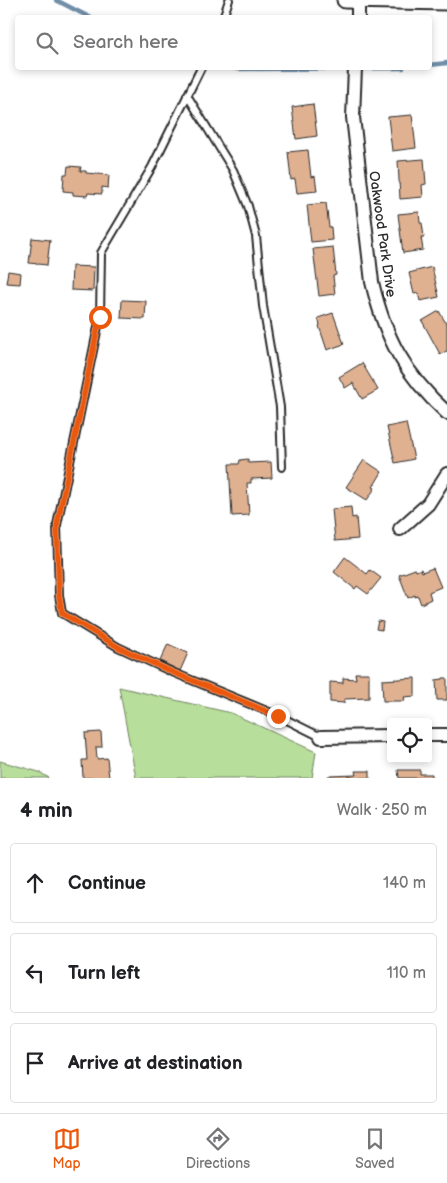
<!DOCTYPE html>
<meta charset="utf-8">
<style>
:root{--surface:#fff;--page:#f6f6f6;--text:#202124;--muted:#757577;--line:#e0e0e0;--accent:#ea580c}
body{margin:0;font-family:"Balsamiq Sans",sans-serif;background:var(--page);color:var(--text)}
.controls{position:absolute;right:15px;bottom:15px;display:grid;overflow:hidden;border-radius:5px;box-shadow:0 2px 8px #0003}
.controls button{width:45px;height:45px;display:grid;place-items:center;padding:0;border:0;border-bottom:1px solid var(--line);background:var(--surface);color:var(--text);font:25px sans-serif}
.stop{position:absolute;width:15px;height:15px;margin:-11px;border:4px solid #ea580c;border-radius:50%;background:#fff}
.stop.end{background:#ea580c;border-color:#fff;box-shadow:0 1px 5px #0008}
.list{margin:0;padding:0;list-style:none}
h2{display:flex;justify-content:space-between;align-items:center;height:65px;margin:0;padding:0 20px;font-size:21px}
h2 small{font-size:16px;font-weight:400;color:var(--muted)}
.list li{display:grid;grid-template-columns:32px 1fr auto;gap:15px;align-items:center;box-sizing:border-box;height:80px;margin:0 10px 10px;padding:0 10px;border:1px solid var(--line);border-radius:5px}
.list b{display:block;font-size:19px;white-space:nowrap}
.list em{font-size:16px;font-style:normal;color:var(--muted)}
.icon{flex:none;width:28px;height:28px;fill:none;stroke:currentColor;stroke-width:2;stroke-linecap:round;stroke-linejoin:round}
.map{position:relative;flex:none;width:447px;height:778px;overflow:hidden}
.search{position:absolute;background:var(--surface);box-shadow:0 2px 8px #0003;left:15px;right:15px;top:15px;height:55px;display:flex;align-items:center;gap:12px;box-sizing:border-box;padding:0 18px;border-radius:5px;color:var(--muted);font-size:19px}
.sheet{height:335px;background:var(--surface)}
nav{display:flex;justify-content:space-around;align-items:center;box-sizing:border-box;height:70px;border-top:1px solid var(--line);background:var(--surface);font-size:14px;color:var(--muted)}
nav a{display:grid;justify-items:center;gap:2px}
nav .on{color:var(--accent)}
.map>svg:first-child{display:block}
.green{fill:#b7de9a;stroke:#718462}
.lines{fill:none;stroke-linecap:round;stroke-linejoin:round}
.stream{stroke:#708ea8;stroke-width:4.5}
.building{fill:#e0b191;stroke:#2b2b2b}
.service-casing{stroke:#2b2b2b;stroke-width:10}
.minor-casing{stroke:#2b2b2b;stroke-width:16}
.tertiary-casing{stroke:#2b2b2b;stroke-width:19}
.service{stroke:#fff;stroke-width:6}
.minor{stroke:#fff;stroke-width:12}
.tertiary{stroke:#fff;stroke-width:15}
.route{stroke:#ea580c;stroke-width:6}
.labels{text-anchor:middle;stroke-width:5;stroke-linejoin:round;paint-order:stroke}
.street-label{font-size:14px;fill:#2b2b2b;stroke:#fff}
</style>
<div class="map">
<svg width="447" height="778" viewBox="0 0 447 778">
<rect width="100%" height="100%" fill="#fff"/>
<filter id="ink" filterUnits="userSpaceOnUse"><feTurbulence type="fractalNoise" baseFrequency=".02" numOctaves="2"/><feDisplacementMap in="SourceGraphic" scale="10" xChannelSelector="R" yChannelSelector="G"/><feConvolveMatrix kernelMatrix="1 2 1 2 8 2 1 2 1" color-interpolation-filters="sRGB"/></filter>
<g filter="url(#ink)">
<path class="green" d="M 119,687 L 231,713 L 316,752 L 312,778 L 136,778 Z
M 0,761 L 39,772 L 49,778 L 0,778 Z"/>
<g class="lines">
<path class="stream" d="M 56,0 L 91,18
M 430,65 L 447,63
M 233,68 L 238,69 L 403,68"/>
</g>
<path class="building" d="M 313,104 L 317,136 L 296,139 L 292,107 Z
M 412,115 L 416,148 L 392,151 L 388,117 Z
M 308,150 L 311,177 L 315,176 L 317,191 L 297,193 L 295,179 L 291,180 L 288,152 Z
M 424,159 L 426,184 L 422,185 L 423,197 L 400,199 L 398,161 Z
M 68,166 L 81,167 L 80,171 L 86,171 L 86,173 L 109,175 L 108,188 L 102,187 L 102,194 L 88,193 L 87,196 L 73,195 L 73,192 L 63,191 L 64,174 L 67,174 Z
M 326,203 L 329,227 L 331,227 L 332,240 L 311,242 L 307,205 Z
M 419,212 L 420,223 L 422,223 L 424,237 L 421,237 L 423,250 L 403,253 L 398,214 Z
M 32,238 L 50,240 L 47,265 L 29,263 Z
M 333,247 L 336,275 L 333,276 L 335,294 L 319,296 L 313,249 Z
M 72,266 L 94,267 L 93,291 L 71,290 Z
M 432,267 L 439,297 L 420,301 L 418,293 L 414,294 L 409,273 Z
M 8,271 L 21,273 L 20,284 L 6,283 Z
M 122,300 L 146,301 L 145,319 L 121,318 Z
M 439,311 L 447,325 L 447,351 L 440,354 L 422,321 Z
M 333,313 L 344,344 L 327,350 L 319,326 L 320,325 L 318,318 Z
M 362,363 L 378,390 L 362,399 L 353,383 L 345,388 L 339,377 Z
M 406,423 L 414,459 L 395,463 L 387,427 Z
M 248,459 L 248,463 L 271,462 L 272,478 L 251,479 L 251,483 L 247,483 L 249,515 L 232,516 L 229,464 L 239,464 L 240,460 Z
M 364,460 L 382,472 L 373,487 L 375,488 L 367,500 L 346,487 Z
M 351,507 L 352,518 L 356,517 L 358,539 L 335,541 L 332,509 Z
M 345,557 L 367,574 L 370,570 L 381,578 L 368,594 L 357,586 L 355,589 L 334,572 Z
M 433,568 L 441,587 L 429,592 L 431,599 L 421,604 L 418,596 L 415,597 L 415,595 L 408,598 L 399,575 L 415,569 L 416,571 L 421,569 L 422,572 Z
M 378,621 L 383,622 L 382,630 L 376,629 Z
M 168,644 L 188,653 L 180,671 L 160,661 Z
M 355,673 L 369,673 L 369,698 L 344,699 L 344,703 L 330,702 L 330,682 L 343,683 L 343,678 L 356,679 Z
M 415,678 L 415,696 L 404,697 L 405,701 L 383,701 L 382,680 Z
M 443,678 L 447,678 L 447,700 L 437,700 L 436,680 L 443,679 Z
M 101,732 L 102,747 L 96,747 L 97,759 L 107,758 L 109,778 L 83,778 L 82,760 L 87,760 L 85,733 Z
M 398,770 L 420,770 L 420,774 L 432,774 L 432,778 L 399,778 Z
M 355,771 L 370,771 L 370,778 L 329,778 L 328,776 L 356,775 Z"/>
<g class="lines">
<defs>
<path id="service" d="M 223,18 L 229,0
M 201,68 L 152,167 L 101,253 L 100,317 L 57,525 L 59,595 L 62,613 L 118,647 L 172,672 L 279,716 L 321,737
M 187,95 L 233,170 L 248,206 L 256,236 L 263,306 L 280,407 L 282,467"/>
<path id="minor" d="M 358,18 L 358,1
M 355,68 L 353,117 L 372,282 C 385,338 405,375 447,413
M 400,529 L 428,504 L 447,474
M 428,735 L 447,735
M 321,737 L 391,736"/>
<path id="tertiary" d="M 345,0 L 447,2"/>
</defs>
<use href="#service" class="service-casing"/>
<use href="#minor" class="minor-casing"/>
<use href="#tertiary" class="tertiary-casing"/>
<use href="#service" class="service"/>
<use href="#minor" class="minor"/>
<use href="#tertiary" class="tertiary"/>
</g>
</g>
<g class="lines" filter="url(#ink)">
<path class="route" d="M 100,317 L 57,525 L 59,595 L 62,613 L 118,647 L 172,672 L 278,716"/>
</g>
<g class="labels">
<g class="street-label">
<text transform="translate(383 234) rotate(82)" y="5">Oakwood Park Drive</text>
</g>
</g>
</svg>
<div class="controls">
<button><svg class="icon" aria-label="locate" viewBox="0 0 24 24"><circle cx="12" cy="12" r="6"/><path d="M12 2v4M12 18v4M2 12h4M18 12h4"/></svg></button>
</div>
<div class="stop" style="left:100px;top:317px"></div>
<div class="stop end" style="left:278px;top:716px"></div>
<div class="search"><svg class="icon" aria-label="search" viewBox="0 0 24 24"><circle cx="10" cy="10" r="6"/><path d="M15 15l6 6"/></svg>Search here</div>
</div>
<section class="sheet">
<h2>4 min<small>Walk · 250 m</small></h2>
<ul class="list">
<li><svg class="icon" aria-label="ahead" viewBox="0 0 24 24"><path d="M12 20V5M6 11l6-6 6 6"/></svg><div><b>Continue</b></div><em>140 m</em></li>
<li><svg class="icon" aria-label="left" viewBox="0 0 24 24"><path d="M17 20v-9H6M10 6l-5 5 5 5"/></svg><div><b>Turn left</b></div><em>110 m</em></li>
<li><svg class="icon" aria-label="arrive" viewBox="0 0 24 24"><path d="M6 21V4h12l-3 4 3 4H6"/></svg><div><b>Arrive at destination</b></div></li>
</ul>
</section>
<nav>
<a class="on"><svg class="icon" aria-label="map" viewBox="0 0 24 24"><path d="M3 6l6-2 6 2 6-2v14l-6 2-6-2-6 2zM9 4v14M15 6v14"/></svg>Map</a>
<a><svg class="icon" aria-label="directions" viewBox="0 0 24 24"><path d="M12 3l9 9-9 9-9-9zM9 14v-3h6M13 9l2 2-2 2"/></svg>Directions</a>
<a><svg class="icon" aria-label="saved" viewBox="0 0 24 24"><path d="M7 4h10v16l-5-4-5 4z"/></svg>Saved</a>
</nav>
